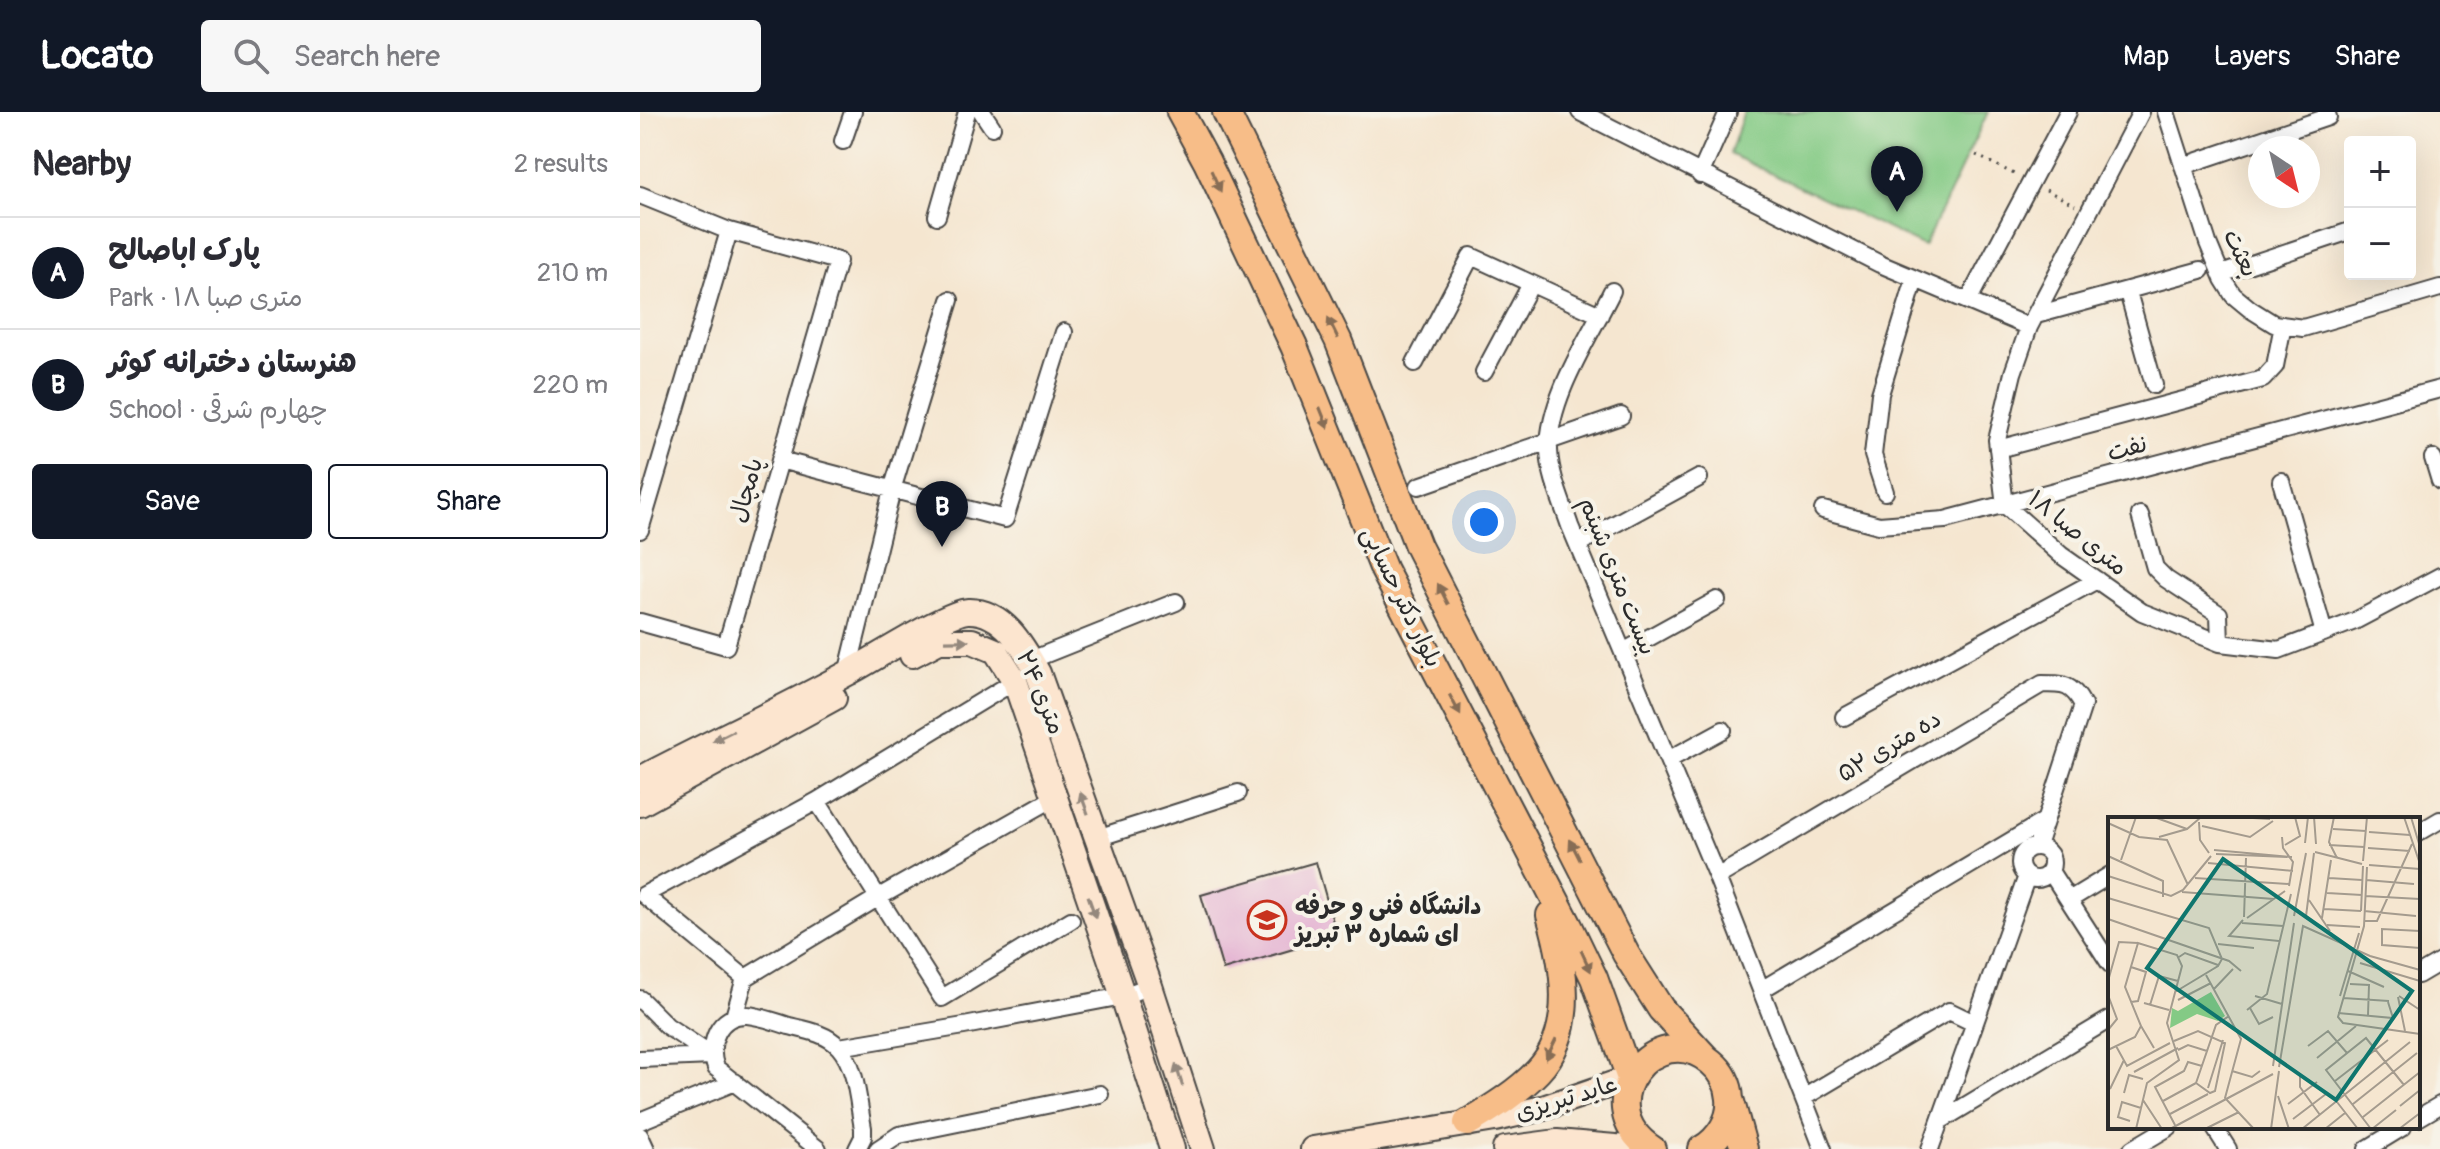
<!DOCTYPE html>
<meta charset="utf-8">
<style>
:root{--surface:#fff;--page:#f7f7f7;--text:#2b2b33;--muted:#7c7c81;--line:#e1e1e2;--accent:#111827}
body{margin:0;font-family:Pangolin,"Playpen Sans Arabic",sans-serif;background:var(--page);color:var(--text)}
.controls{position:absolute;right:24px;top:24px;display:grid;overflow:hidden;border-radius:8px;box-shadow:0 8px 32px #0002}
.controls button{width:72px;height:72px;display:grid;place-items:center;padding:0;border:0;border-bottom:2px solid var(--line);background:var(--surface);color:var(--text);font:40px sans-serif}
.compass{position:absolute;left:1608px;top:24px;width:72px;height:72px;border-radius:50%;background:var(--surface);box-shadow:0 8px 32px #0002;rotate:145deg}
.you{position:absolute;left:844px;top:410px;width:28px;height:28px;margin:-20px;border:6px solid #fff;border-radius:50%;background:#1a73e8;box-shadow:0 0 0 12px #1a73e833}
.badge{display:grid;place-items:center;width:52px;height:52px;border-radius:50%;background:var(--accent);color:#fff;font-size:26px;font-weight:700}
.pin{position:absolute;translate:-50% -66px;filter:drop-shadow(0 2px 4px #0008)}
.pin::after{content:'';position:absolute;top:42px;width:28px;height:24px;background:inherit;clip-path:polygon(0 0,100% 0,50% 100%)}
.list{margin:0;padding:0;list-style:none}
h2{display:flex;justify-content:space-between;align-items:center;height:104px;margin:0;padding:0 32px;font-size:34px}
h2 small{font-size:26px;font-weight:400;color:var(--muted)}
.list li{display:grid;grid-template-columns:52px 1fr auto;gap:24px;align-items:center;box-sizing:border-box;height:112px;padding:0 32px;border-top:2px solid var(--line)}
.list b{display:block;font-size:30px;white-space:nowrap}
.list p{margin:0;font-size:26px;white-space:nowrap;color:var(--muted)}
.list em{font-size:26px;font-style:normal;color:var(--muted)}
.actions{display:flex;gap:16px;padding:24px 32px}
.actions a{flex:1;padding:18px 0;border:2px solid var(--accent);border-radius:8px;text-align:center;font-size:28px;color:var(--accent)}
.actions .main{background:var(--accent);color:#fff}
.icon{flex:none;width:44px;height:44px;fill:none;stroke:currentColor;stroke-width:2;stroke-linecap:round;stroke-linejoin:round}
.map{position:relative;flex:none;width:1800px;height:1037px;overflow:hidden}
header{display:flex;align-items:center;gap:48px;box-sizing:border-box;height:112px;padding:0 40px;background:var(--accent);color:#fff}
header strong{font-size:38px}
nav{display:flex;gap:44px;margin-inline-start:auto;font-size:28px}
.search{width:560px;height:72px;background:var(--page);display:flex;align-items:center;gap:20px;box-sizing:border-box;padding:0 28px;border-radius:8px;color:var(--muted);font-size:30px}
main{display:flex}
aside{flex:1;background:var(--surface)}
.map>svg:first-child{display:block}
.green{fill:#84ca85;stroke:#587a58;stroke-width:2}
.building{fill:#e1a9cf}
.lines{fill:none;stroke-linecap:round;stroke-linejoin:round}
.street-casing{stroke:#494744;stroke-width:20}
.secondary-casing{stroke:#494744;stroke-width:28}
.primary-casing{stroke:#494744;stroke-width:30}
.path{stroke:#494744;stroke-width:3;stroke-dasharray:2 6;stroke-linecap:butt}
.street{stroke:#fff;stroke-width:16}
.secondary{stroke:#fce5cf;stroke-width:24}
.primary{stroke:#f7bd88;stroke-width:26}
.oneway{fill:#876d55}
.oneway2{fill:#94887d}
.labels{text-anchor:middle;stroke-width:8;stroke-linejoin:round;paint-order:stroke}
.street-label{font-size:24px;fill:#2b2b2b;stroke:#f7f3e8}
.poi-label{font-size:24px;font-weight:bold;fill:#2b2b2b;stroke:#f7f3e8;text-anchor:start}
.inset-road{fill:none;stroke:#a49b8e;stroke-width:2}
.view{fill:#0f766e;fill-opacity:0.15;stroke:#0f766e;stroke-width:4}
.inset-edge{fill:none;stroke:#2b2b2b;stroke-width:4}
</style>
<header>
<strong>Locato</strong>
<div class="search"><svg class="icon" aria-label="search" viewBox="0 0 24 24"><circle cx="10" cy="10" r="6"/><path d="M15 15l6 6"/></svg>Search here</div>
<nav><a>Map</a><a>Layers</a><a>Share</a></nav>
</header>
<main>
<aside>
<h2>Nearby<small>2 results</small></h2>
<ul class="list">
<li><span class="badge">A</span><div><b>پارک اباصالح</b><p>Park · متری صبا ۱۸</p></div><em>210 m</em></li>
<li><span class="badge">B</span><div><b>هنرستان دخترانه کوثر</b><p>School · چهارم شرقی</p></div><em>220 m</em></li>
</ul>
<div class="actions"><a class="main">Save</a><a>Share</a></div>
</aside>
<div class="map">
<svg width="1800" height="1037" viewBox="0 0 1800 1037">
<rect width="100%" height="100%" fill="#f7f3e8"/>
<filter id="ink" filterUnits="userSpaceOnUse"><feTurbulence type="fractalNoise" baseFrequency=".0125" numOctaves="2"/><feDisplacementMap in="SourceGraphic" scale="16" xChannelSelector="R" yChannelSelector="G"/><feConvolveMatrix kernelMatrix="1 2 1 2 8 2 1 2 1" color-interpolation-filters="sRGB"/></filter>
<filter id="wash" filterUnits="userSpaceOnUse"><feTurbulence type="fractalNoise" baseFrequency=".006" numOctaves="4" result="noise"/><feDisplacementMap in="SourceGraphic" scale="32" xChannelSelector="R" yChannelSelector="G"/><feGaussianBlur stdDeviation="1.8" result="paint"/><feColorMatrix in="noise" values="0 0 0 0 0 0 0 0 0 0 0 0 0 0 0 0 0 1.4 0 .05"/><feComposite in="paint" operator="in"/></filter>
<g filter="url(#wash)">
<rect width="100%" height="100%" fill="#f5e6d0"/>
<path class="green" d="M 1104,0 L 1348,0 L 1284,134 L 1090,42 Z"/>
<g id="blocks">
<path class="building" d="M 676,750 L 697,824 L 583,858 L 561,783 Z"/>
</g>
</g>
<g filter="url(#ink)">
<use href="#blocks" fill-opacity="0" stroke="#494744" stroke-width="2"/>
<g class="lines">
<defs>
<path id="street" d="M 342,0 L 352,15
M 940,0 L 1240,152 L 1389,215
M 1501,0 L 1389,215 L 1373,261 L 1357,328 L 1365,393 L 1421,443 L 1502,500 L 1580,531 L 1639,538 L 1715,509 L 1800,464
M 1526,0 L 1568,131 L 1583,167 L 1593,183 L 1610,197 L 1634,212 L 1663,216 L 1800,176
M 203,29 L 213,0
M 1543,54 L 1688,5 L 1686,0
M 1060,63 L 1088,0
M 0,83 L 89,119 L 198,149 L 86,534 L 0,510
M 297,104 L 327,0
M 1581,162 L 1710,119
M 972,179 C 949,226 908,286 909,338 C 910,364 922,390 930,414 L 1077,765 L 1183,1037
M 1488,180 L 1514,273
M 1328,189 L 1428,0
M 1396,203 L 1561,158
M 775,251 L 831,144 L 960,203
M 844,260 L 891,172
M 1358,337 L 1623,267 L 1635,254 L 1643,213
M 1793,346 L 1800,369
M 140,348 L 365,407 L 424,220
M 1641,369 L 1684,521
M 779,374 L 981,304
M 1245,380 L 1233,343 L 1240,282 L 1275,167
M 1183,398 L 1239,413 L 1305,408 L 1800,277
M 1500,403 L 1515,456 L 1526,467 L 1579,502 L 1580,531
M 0,418 L 89,119
M 938,432 L 1059,366
M 983,540 L 1077,488
M 391,548 L 536,490
M 207,562 L 252,378 L 310,188
M 1204,605 L 1457,468
M 1028,648 L 1083,618
M 177,689 L 302,886 L 431,808
M 1778,721 L 1800,708
M 457,726 L 598,681
M1380 751a16 16 0 1 1 32 0a16 16 0 1 1-32 0Z
M 1410,759 L 1470,852
M 1077,765 L 1402,572 C 1424,572 1432,572 1443,593 L 1397,734
M 1429,788 L 1470,763
M 1778,863 L 1800,850
M 105,866 L 4,783 L 177,689 L 375,569
M 1121,878 L 1404,709
M 0,887 L 27,914 L 72,944
M 94,905 L 105,866 L 239,785 L 414,686
M 199,935 L 324,914 L 483,884 L 510,874
M 0,947 L 72,944
M 1163,986 L 1309,899 L 1334,911
M 1778,1006 L 1800,993
M 0,1009 L 95,970
M 1300,1009 L 1470,907
M 1574,1015 L 1588,1037
M 0,1024 L 6,1037
M 178,1037 L 76,956 C 67,932 78,902 107,903 C 121,904 136,910 149,914 C 166,918 186,921 199,935 C 217,955 218,991 223,1016 L 223,1025 L 217,1037
M 238,1037 L 259,1023 L 460,982
M 1290,1037 L 1387,764
M 1492,1037 L 1529,1015
M 1727,1037 L 1763,1015"/>
<path id="secondary" d="M 272,543 L 299,529 L 332,529 L 356,539 L 375,569 L 483,884 L 532,1037
M 0,667 C 69,631 140,598 208,561 C 231,549 307,500 328,499 C 363,498 383,534 398,561 L 510,874 L 563,1037
M 0,692 L 194,586
M 673,1037 L 855,1007 L 903,996 L 990,966
M 865,1037 L 917,1030 L 998,1037"/>
<path id="primary" d="M 540,0 L 567,50 L 654,234 L 744,458 L 929,814 L 954,866 L 990,966
M 586,0 L 698,228 L 778,434 L 986,842 L 1021,897 L 1065,945
M 1091,990 L 1104,1037
M 827,1011 C 852,996 878,980 898,959 C 937,918 924,851 910,803
M 1012,1037 C 945,993 1016,903 1071,950 C 1082,959 1089,972 1090,987 C 1092,1007 1079,1027 1062,1037"/>
</defs>
<use href="#street" class="street-casing"/>
<use href="#secondary" class="secondary-casing"/>
<use href="#primary" class="primary-casing"/>
<path class="path" d="M 1336,43 L 1378,64
M 1406,78 L 1435,93"/>
<use href="#street" class="street"/>
<use href="#secondary" class="secondary"/>
<use href="#primary" class="primary"/>
</g>
<defs><path id="oneway-solid" d="M-6-.8H1V-3.2L6.5 0L1 3.2V.8H-6Z" transform="scale(2)"/></defs>
<g class="oneway">
<use href="#oneway-solid" transform="translate(576 69) rotate(65)"/>
<use href="#oneway-solid" transform="translate(693 216) rotate(-116)"/>
<use href="#oneway-solid" transform="translate(684 306) rotate(68)"/>
<use href="#oneway-solid" transform="translate(803 482) rotate(-117)"/>
<use href="#oneway-solid" transform="translate(815 593) rotate(62)"/>
<use href="#oneway-solid" transform="translate(935 738) rotate(-117)"/>
<use href="#oneway-solid" transform="translate(946 849) rotate(65)"/>
<use href="#oneway-solid" transform="translate(911 937) rotate(116)"/>
</g>
<g class="oneway2">
<use href="#oneway-solid" transform="translate(317 529) rotate(-1)"/>
<use href="#oneway-solid" transform="translate(83 624) rotate(153)"/>
<use href="#oneway-solid" transform="translate(444 691) rotate(-110)"/>
<use href="#oneway-solid" transform="translate(452 795) rotate(71)"/>
<use href="#oneway-solid" transform="translate(539 963) rotate(-108)"/>
</g>
</g>
<defs>
<symbol id="university-ring" viewBox="-11 -11 22 22"><circle r="9.5" fill="#f7f3e8" stroke="#c8321e" stroke-width="1.5"/><path d="M0-5L7-2L0 1L-7-2ZM-4 1L0 2.5L4 1V4Q0 6-4 4Z" fill="#c8321e"/></symbol>
</defs>
<g fill-rule="evenodd">
<use href="#university-ring" x="605" y="786" width="44" height="44"/>
</g>
<g class="labels">
<g class="street-label">
<text transform="translate(1601 141) rotate(65)" y="8">بعثت</text>
<text transform="translate(1487 336) rotate(-15)" y="8">نفت</text>
<text transform="translate(106 378) rotate(-74)" y="8">پامچال</text>
<text transform="translate(1438 421) rotate(39)" y="8">متری صبا ۱۸</text>
<text transform="translate(978 464) rotate(68)" y="8">بیست متری شبنم</text>
<text transform="translate(762 485) rotate(64)" y="8">بلوار دکتر حسابی</text>
<text transform="translate(401 580) rotate(67)" y="8">۲۴ متری</text>
<text transform="translate(1249 634) rotate(-31)" y="8">ده متری ۵۲</text>
<text transform="translate(926 986) rotate(-17)" y="8">عابد تبریزی</text>
</g>
<g class="poi-label">
<text x="655" y="802">دانشگاه فنی و حرفه<tspan x="655" dy="28">ای شماره ۳ تبریز</tspan></text>
</g>
</g>
<g transform="translate(1468 705)">
<rect width="312" height="312" fill="#f5e6d0"/>
<path d="M 103,175 L 117,199 L 110,204 L 89,197 L 62,211 L 64,191 L 70,194 Z" fill="#84ca85"/>
<path class="inset-road" d="M 46,0 L 79,12M 128,0 L 162,2M 206,0 L 208,27M 226,0 L 221,25 L 229,41M 296,0 L 312,47M 303,0 L 312,30M 91,5 L 92,23 L 101,36M 0,6 L 31,20 L 59,23 L 80,68M 94,9 L 142,20 L 165,4M 225,12 L 258,14M 261,15 L 302,18M 51,20 L 79,12 L 92,1M 174,20 L 175,31 L 185,45 L 181,69M 197,26 L 200,0M 177,28 L 192,19 L 187,0M 221,28 L 256,30M 260,31 L 302,34M 106,33 L 184,40M 207,35 L 254,47M 206,36 L 198,99 L 212,110M 108,37 L 179,40M 0,39 L 55,64 L 55,80M 13,43 L 28,0M 255,44 L 259,0M 100,46 L 185,54M 261,48 L 312,52M 294,49 L 304,27M 259,50 L 256,109 L 230,200 L 235,206 L 312,217M 0,59 L 63,79 L 75,73 L 103,39M 87,61 L 181,67M 221,61 L 254,63M 258,63 L 306,67M 74,75 L 166,82M 219,76 L 254,78M 257,79 L 312,82M 0,81 L 101,111 L 114,142 L 110,149 L 67,175M 201,83 L 222,114M 216,92 L 253,94M 253,94 L 255,49M 256,94 L 308,99M 186,99 L 198,36M 136,100 L 138,41M 139,101 L 177,74M 214,101 L 223,43M 0,102 L 121,144 L 133,154M 135,103 L 121,119 L 171,124M 256,104 L 269,104 L 294,49M 134,106 L 175,109M 219,108 L 252,110M 312,114 L 274,112 L 274,128 L 312,131M 110,127 L 146,131M 71,140 L 77,136 L 110,148M 252,146 L 312,164M 240,154 L 276,170M 98,158 L 133,222 L 117,281 L 146,312M 0,164 L 11,125 L 30,126M 242,167 L 261,168 L 260,198M 106,172 L 125,152M 0,178 L 9,202 L 0,213M 147,179 L 174,187M 232,179 L 251,116M 291,179 L 312,193M 290,180 L 297,214M 235,181 L 281,184M 70,183 L 103,166M 23,185 L 30,184 L 38,155 L 23,150M 36,186 L 61,193M 42,188 L 51,159 L 70,164M 142,191 L 151,207 L 165,200M 139,193 L 159,177 L 183,77M 230,196 L 285,201 L 280,185M 33,209 L 46,231M 66,224 L 90,214 L 117,226 L 107,274 L 102,276 L 88,266M 8,229 L 19,249 L 62,226M 200,229 L 220,214 L 239,236M 0,233 L 27,220 L 33,209 L 17,170 L 30,126 L 69,138 L 74,149 L 59,206 L 71,243 L 39,266 L 28,312M 70,233 L 80,228 L 99,234M 209,241 L 248,209M 165,249 L 186,106M 171,250 L 195,109 L 262,139 L 312,153M 124,254 L 144,260 L 152,254M 26,255 L 70,231M 192,256 L 192,270 L 212,298M 227,264 L 280,223M 88,266 L 108,208 L 121,199M 100,271 L 115,223M 2,272 L 16,243M 16,276 L 21,258 L 35,262M 170,279 L 181,312M 35,283 L 54,312M 55,284 L 88,266M 229,285 L 250,312M 180,287 L 209,265M 245,287 L 309,236M 292,289 L 312,273M 62,297 L 100,277M 255,300 L 312,255M 185,302 L 218,277M 22,304 L 10,300 L 14,285 L 33,291M 67,308 L 47,270 L 76,254 L 80,245 L 94,249M 62,312 L 165,257M 97,312 L 131,295M 163,312 L 171,254M 194,312 L 302,225M 217,312 L 237,296M 263,312 L 218,253 L 258,221 L 296,268M 264,312 L 288,293M 291,312 L 312,296"/>
<path class="view" d="M 115,42 L 304,174 L 228,283 L 39,151 Z"/>
<rect width="312" height="312" class="inset-edge"/>
</g>
</svg>
<div class="controls">
<button>+</button>
<button>−</button>
</div>
<svg class="compass" viewBox="-18 -18 36 36"><path d="M0-13l5 13h-10z" fill="#e53935"/><path d="M0 13l5-13h-10z" fill="#7c7c81"/></svg>
<div class="you"></div>
<div class="pin badge" style="left:1257px;top:100px">A</div>
<div class="pin badge" style="left:302px;top:435px">B</div>
</div>
</main>
